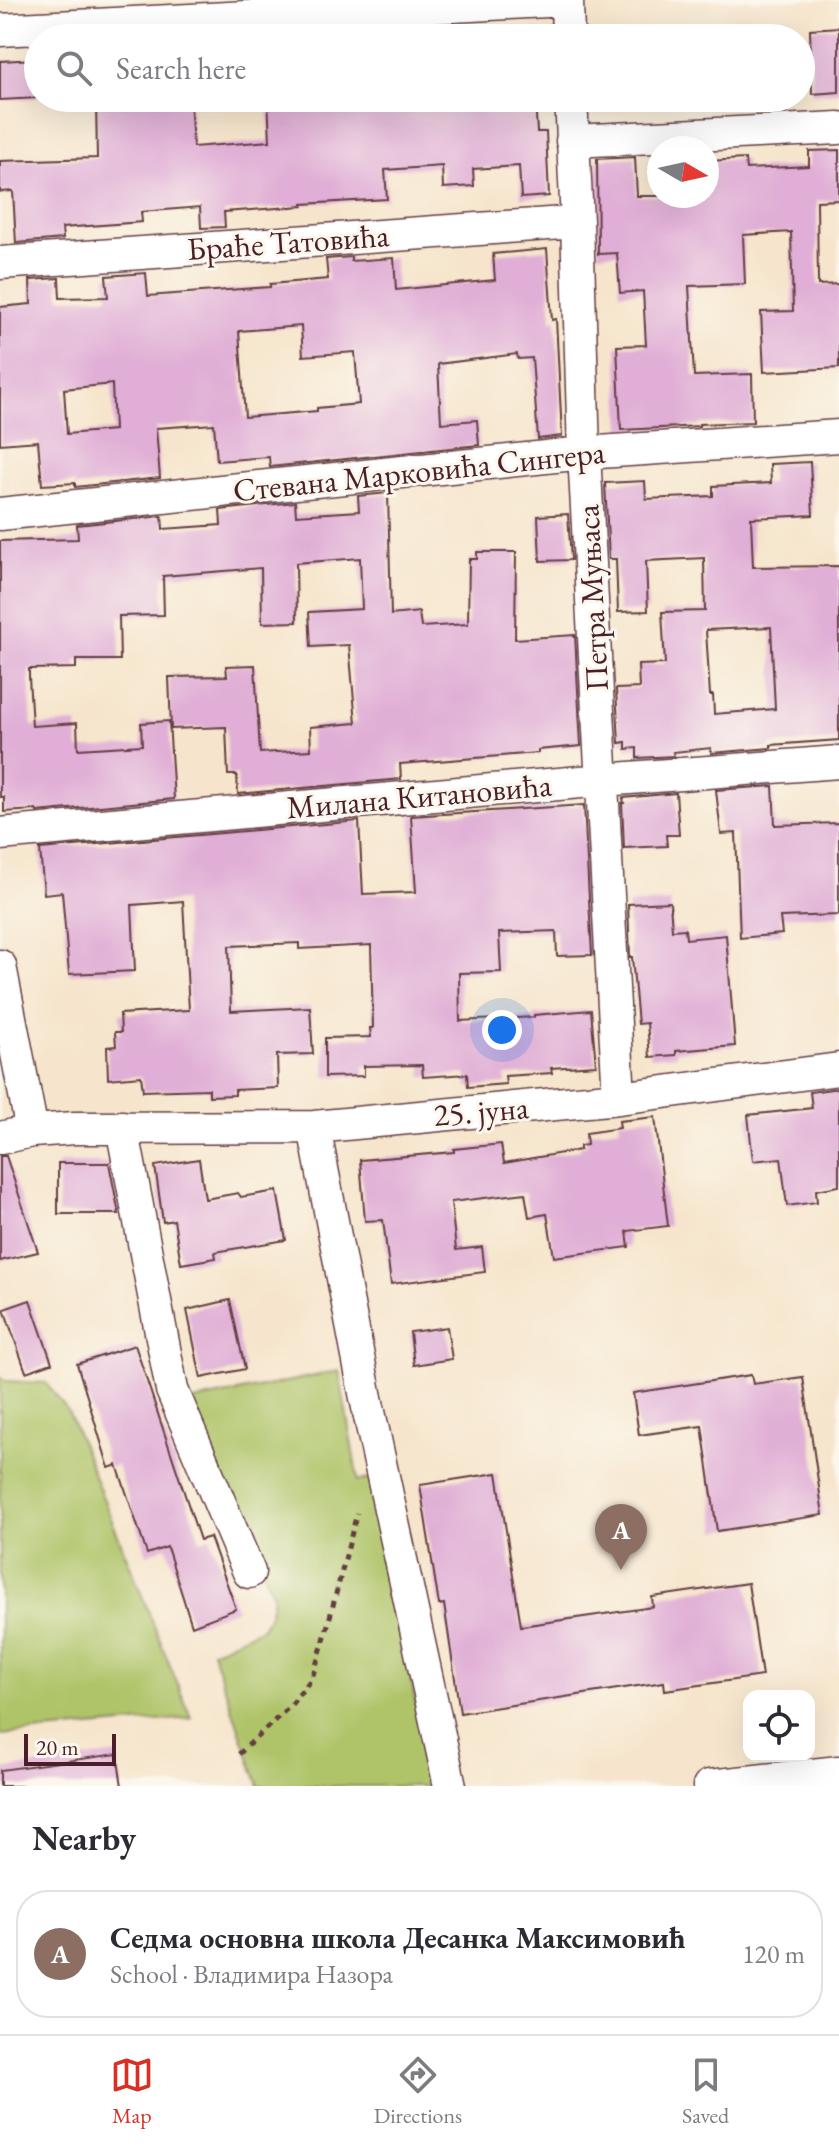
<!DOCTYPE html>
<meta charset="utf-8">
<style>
:root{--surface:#fff;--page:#f2f2f3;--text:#2b2b33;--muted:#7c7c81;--line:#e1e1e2;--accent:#d93025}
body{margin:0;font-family:"EB Garamond",serif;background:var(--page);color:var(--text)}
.controls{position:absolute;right:24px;bottom:24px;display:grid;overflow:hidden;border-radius:16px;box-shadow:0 8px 32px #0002}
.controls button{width:72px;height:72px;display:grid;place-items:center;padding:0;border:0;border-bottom:2px solid var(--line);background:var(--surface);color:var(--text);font:40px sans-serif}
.compass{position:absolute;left:647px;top:136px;width:72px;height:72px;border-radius:50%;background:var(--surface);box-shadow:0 8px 32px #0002;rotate:99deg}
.scale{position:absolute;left:24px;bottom:20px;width:92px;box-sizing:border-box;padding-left:8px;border:4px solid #4a1f2b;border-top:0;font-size:22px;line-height:28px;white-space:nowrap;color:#4a1f2b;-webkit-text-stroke:6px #fbf7ec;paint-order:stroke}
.you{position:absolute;left:502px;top:1030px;width:28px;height:28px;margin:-20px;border:6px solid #fff;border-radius:50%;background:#1a73e8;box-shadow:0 0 0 12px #1a73e833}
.badge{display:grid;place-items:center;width:52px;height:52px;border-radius:50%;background:var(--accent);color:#fff;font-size:26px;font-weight:700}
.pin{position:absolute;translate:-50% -66px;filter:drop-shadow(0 2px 4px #0008)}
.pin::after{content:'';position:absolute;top:42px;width:28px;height:24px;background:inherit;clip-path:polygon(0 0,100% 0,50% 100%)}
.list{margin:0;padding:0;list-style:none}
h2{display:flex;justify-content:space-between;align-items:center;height:104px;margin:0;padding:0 32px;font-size:34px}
h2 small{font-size:26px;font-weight:400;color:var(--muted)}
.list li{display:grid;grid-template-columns:52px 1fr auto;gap:24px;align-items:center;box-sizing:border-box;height:128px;margin:0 16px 16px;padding:0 16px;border:2px solid var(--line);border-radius:32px}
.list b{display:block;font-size:30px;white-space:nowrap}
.list p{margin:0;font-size:26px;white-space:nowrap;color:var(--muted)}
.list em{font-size:26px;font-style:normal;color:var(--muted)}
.icon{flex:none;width:44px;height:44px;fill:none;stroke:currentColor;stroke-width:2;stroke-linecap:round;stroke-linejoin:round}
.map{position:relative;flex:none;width:839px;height:1786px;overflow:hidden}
.search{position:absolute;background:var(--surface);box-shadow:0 8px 32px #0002;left:24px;right:24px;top:24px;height:88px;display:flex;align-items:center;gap:20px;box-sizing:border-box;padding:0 28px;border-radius:44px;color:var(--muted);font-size:30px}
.sheet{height:248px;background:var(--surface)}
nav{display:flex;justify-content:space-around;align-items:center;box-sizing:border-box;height:112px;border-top:2px solid var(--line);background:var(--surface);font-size:22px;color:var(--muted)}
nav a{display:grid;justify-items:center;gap:4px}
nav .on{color:var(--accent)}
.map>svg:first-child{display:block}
.green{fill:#afc469;stroke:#7c724a;stroke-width:2}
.building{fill:#e0aed6;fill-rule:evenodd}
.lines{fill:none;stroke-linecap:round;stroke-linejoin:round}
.minor-casing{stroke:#643d43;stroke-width:35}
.path{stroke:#643d43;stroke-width:5;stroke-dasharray:6 6;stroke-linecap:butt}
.minor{stroke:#fff;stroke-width:32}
.labels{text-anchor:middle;stroke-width:6;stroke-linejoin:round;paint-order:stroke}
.street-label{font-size:32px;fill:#4a1f2b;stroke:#fbf7ec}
</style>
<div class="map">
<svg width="839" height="1786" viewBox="0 0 839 1786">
<rect width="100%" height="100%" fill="#fbf7ec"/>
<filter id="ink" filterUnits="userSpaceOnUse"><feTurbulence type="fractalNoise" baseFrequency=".0125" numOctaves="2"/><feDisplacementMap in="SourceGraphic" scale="16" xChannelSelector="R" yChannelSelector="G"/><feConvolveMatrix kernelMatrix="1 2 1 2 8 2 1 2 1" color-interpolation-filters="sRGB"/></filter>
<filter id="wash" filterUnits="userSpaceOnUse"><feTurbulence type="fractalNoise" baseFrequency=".006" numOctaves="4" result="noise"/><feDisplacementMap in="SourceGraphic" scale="32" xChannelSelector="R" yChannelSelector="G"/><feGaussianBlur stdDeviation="1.8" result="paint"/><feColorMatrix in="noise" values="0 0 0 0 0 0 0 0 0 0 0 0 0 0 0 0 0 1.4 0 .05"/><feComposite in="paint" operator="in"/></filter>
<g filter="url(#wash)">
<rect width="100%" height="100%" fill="#f6e5cc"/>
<path class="green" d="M 339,1371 L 358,1481 L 371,1479 L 432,1786 L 259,1786 L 212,1651 L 262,1628 L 270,1613 L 273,1595 L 189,1402 Z
M 0,1376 L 6,1381 L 46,1383 L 69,1413 L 191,1718 L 0,1735 Z"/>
<g id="blocks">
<path class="building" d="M 839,27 L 839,92 L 812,94 L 810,29 Z
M 37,59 L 38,98 L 0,100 L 0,61 Z
M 162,98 L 190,98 L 193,147 L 270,141 L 268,98 L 535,98 L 537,132 L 546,132 L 549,196 L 521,198 L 519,166 L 473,169 L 474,186 L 443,188 L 442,166 L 385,170 L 387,199 L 303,204 L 303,206 L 224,212 L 225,227 L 201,228 L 200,207 L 141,212 L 142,222 L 62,228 L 63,239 L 16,243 L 13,191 L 0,192 L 0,161 L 97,158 L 96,102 L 163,101 Z
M 839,150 L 839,200 L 817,201 L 818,285 L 839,284 L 839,368 L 764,372 L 761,312 L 793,311 L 791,232 L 743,235 L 745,284 L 689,286 L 694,376 L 752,374 L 753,422 L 699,424 L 699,426 L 621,430 L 617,346 L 646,345 L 643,291 L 620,293 L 617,253 L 598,254 L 597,159 L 635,157 L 637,196 L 707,196 L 707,161 L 745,159 L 746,169 L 809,166 L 809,151 Z
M 547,249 L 552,320 L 556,319 L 562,436 L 538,439 L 532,358 L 518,359 L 517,354 L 438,364 L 441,423 L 477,420 L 479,445 L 270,467 L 269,457 L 217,461 L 214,424 L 156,428 L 160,478 L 75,487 L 75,483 L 42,485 L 38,441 L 0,444 L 0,307 L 31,304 L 30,280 L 59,278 L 60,298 L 108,297 L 106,276 L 146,273 L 148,296 L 270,287 L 270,284 L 328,279 L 326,259 L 351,257 L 351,261 L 394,258 L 396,290 L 495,280 L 493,254 ZM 301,326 L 303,356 L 355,352 L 359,404 L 317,408 L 317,411 L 245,417 L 239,331 ZM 112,384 L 114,430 L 67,434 L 64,389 Z
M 810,462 L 813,515 L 751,518 L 753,567 L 839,566 L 839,740 L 771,745 L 771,748 L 711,753 L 711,748 L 673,752 L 674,756 L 637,758 L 637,748 L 626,749 L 626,742 L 619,743 L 616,689 L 639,688 L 638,665 L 665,664 L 662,612 L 705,611 L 704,558 L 646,561 L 648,611 L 618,612 L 616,559 L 609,559 L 605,483 L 645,481 L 646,499 L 713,496 L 713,486 L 771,483 L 770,464 ZM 771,627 L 775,709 L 714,714 L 713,695 L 710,695 L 706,630 Z
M 388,493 L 391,615 L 419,612 L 421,627 L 468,624 L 469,559 L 477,559 L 477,552 L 516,552 L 515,639 L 575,635 L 581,746 L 538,750 L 538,753 L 400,764 L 401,779 L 238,794 L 237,775 L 228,775 L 226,727 L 171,729 L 169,677 L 227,676 L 226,666 L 255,665 L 260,753 L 311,750 L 310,727 L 356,723 L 349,645 L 311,647 L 309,612 L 362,609 L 360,558 L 296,563 L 297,622 L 262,623 L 261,568 L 163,576 L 164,615 L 119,616 L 120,660 L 76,660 L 76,668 L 29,669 L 29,677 L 32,726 L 77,723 L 78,749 L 142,745 L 141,723 L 169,721 L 174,799 L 37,812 L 36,810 L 4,812 L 4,797 L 0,797 L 0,541 L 78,539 L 77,525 L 162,516 L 163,529 L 221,525 L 220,510 L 295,502 L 296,515 L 359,511 L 358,496 Z
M 568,514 L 571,560 L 540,561 L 538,516 Z
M 773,786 L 775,825 L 839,823 L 839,915 L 780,917 L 782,934 L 740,938 L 736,833 L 721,834 L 716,790 Z
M 676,793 L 679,835 L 666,835 L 667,846 L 624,848 L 622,803 L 624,803 L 623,798 Z
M 584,805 L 592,955 L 557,956 L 556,931 L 499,933 L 501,972 L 459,973 L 460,1021 L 534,1017 L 534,1015 L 591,1010 L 596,1065 L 551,1068 L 552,1073 L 505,1076 L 506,1084 L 468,1087 L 467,1074 L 423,1077 L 422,1065 L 364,1066 L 364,1076 L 325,1077 L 325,1038 L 371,1037 L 370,1028 L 373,1028 L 371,945 L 299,949 L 299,943 L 229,946 L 231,1011 L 310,1007 L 313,1054 L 277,1055 L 278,1088 L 235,1090 L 235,1095 L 209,1096 L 209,1089 L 143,1091 L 141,1076 L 108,1079 L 107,1047 L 116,1046 L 115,1032 L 121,1032 L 120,1014 L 189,1010 L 183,901 L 132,905 L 135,971 L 69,974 L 62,892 L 44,894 L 40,849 L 359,821 L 363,894 L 416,892 L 411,816 Z
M 670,902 L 672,930 L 685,929 L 686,939 L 726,935 L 735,1046 L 676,1051 L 676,1055 L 650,1057 L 647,1023 L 638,1024 L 632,957 L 630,957 L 628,904 Z
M 839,1088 L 839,1186 L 816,1190 L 817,1202 L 787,1206 L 781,1158 L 753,1161 L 748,1115 L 812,1108 L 810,1092 Z
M 655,1117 L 668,1226 L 627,1231 L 629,1247 L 554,1257 L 547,1214 L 529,1217 L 525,1193 L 451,1202 L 456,1250 L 482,1247 L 485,1272 L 391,1284 L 383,1220 L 365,1221 L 360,1160 L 454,1152 L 454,1149 L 501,1144 L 504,1163 L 580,1150 L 580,1146 L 587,1145 L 586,1133 L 620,1128 L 619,1121 Z
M 0,1156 L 6,1156 L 38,1252 L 0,1261 Z
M 199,1159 L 205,1199 L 238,1193 L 241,1197 L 277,1191 L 286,1240 L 215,1252 L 216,1258 L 181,1264 L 174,1220 L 163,1222 L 155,1166 Z
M 58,1163 L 109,1163 L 119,1214 L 58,1214 Z
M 30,1300 L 52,1363 L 26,1372 L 4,1309 Z
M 230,1300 L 245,1369 L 201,1378 L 187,1310 Z
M 447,1327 L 452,1359 L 414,1365 L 410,1332 Z
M 135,1345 L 200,1540 L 210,1537 L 236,1609 L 192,1626 L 167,1547 L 147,1554 L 117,1465 L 109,1468 L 77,1364 Z
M 751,1375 L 753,1384 L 803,1377 L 823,1515 L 717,1531 L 702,1426 L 639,1435 L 633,1393 Z
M 497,1473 L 521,1626 L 653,1607 L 652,1597 L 748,1583 L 762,1676 L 665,1690 L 664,1682 L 460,1713 L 444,1604 L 439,1605 L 420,1485 Z
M 117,1754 L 122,1786 L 0,1786 L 0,1770 Z"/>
</g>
</g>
<g filter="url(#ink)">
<use href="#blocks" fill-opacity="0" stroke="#643d43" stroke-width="2"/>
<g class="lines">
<defs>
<path id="minor" d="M 567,0 L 568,38
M 0,30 L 567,0
M 571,98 L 577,222 L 584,453 L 619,1098
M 572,141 L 839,128
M 0,263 L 577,222
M 0,514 L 584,453 L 839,436
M 0,834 L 603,780 L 839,762
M 0,966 L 32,1131
M 122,1127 L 172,1390 L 249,1572
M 314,1127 L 366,1398 L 450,1786
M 0,1138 L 32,1131 L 75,1128 L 314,1127 L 619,1098 L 839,1069
M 709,1786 L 839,1772"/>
</defs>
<use href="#minor" class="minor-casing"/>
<path class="path" d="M 239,1754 L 291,1705 L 312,1678 L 324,1640 L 357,1513"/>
<use href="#minor" class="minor"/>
</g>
</g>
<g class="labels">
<g class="street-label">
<text transform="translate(288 242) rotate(-4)" y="11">Браће Татовића</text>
<text transform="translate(419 471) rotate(-6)" y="11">Стевана Марковића Сингера</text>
<text transform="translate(592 598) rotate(-93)" y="11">Петра Муњаса</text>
<text transform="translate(419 796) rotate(-5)" y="11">Милана Китановића</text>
<text transform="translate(481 1111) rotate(-5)" y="11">25. јуна</text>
</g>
</g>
</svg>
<div class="controls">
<button><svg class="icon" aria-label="locate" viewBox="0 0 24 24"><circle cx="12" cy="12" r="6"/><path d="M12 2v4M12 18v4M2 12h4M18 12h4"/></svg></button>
</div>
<svg class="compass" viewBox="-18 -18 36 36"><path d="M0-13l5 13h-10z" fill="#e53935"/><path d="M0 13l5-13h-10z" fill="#7c7c81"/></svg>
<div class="scale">20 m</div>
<div class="you"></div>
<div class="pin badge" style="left:621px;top:1570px;background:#8d6e63">A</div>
<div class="search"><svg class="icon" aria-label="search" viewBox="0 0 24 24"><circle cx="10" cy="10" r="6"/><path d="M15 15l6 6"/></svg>Search here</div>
</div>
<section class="sheet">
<h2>Nearby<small></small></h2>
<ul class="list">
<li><span class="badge" style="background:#8d6e63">A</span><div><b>Седма основна школа Десанка Максимовић</b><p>School · Владимира Назора</p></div><em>120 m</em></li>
</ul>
</section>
<nav>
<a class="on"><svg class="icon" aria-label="map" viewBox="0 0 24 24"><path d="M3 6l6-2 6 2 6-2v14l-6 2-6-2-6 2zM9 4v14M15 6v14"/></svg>Map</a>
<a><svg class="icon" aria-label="directions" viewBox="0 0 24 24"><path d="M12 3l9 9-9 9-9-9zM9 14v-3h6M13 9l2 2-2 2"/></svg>Directions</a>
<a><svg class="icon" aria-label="saved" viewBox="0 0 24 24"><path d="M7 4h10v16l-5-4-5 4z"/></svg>Saved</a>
</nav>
